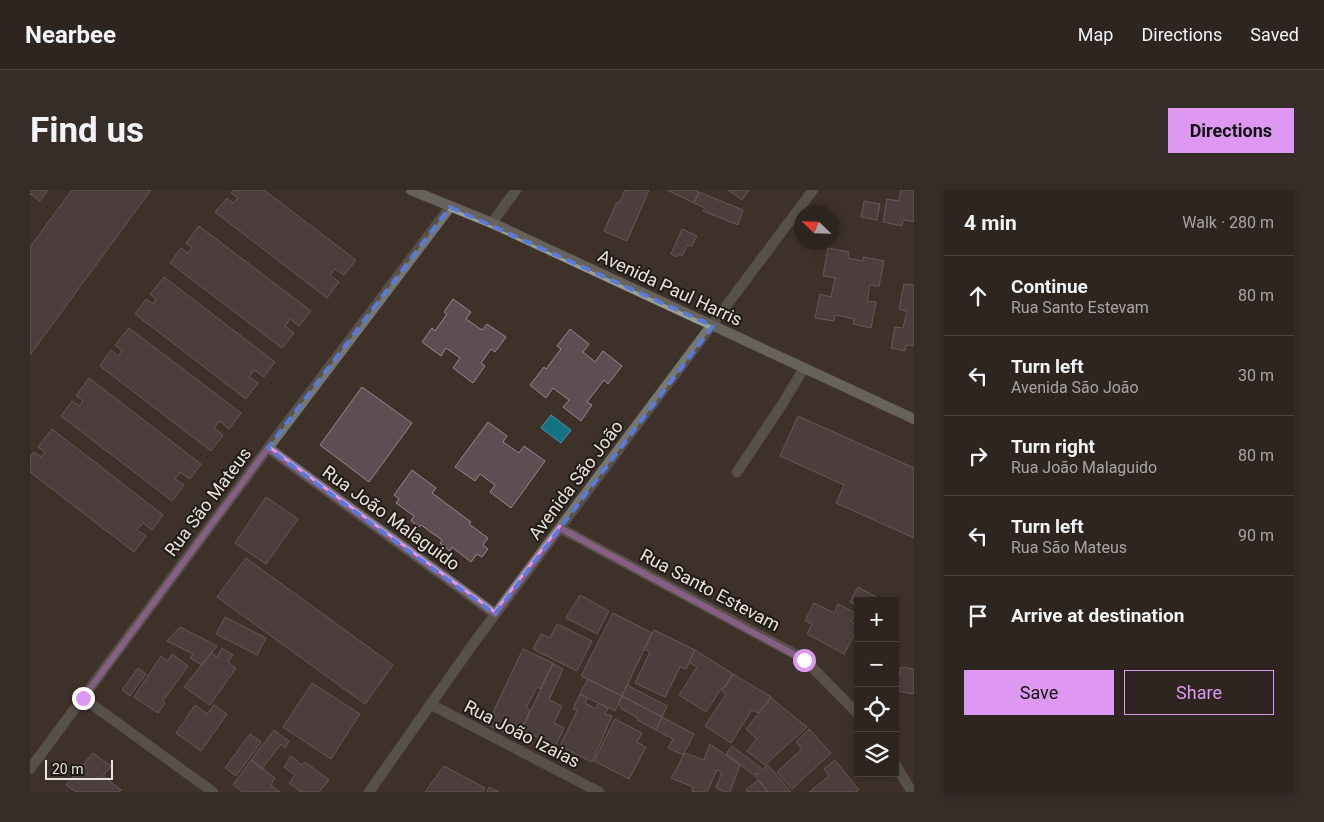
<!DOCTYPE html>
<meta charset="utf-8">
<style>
:root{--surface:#2e2520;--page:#362d29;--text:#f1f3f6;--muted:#a7a5a5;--line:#49423e;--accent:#de98f2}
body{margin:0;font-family:Roboto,sans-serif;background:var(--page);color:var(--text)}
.controls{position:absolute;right:15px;bottom:15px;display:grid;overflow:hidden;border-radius:0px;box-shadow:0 2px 8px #0003}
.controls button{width:45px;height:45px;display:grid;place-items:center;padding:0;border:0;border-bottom:1px solid var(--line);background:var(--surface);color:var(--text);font:25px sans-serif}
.compass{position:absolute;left:764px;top:15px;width:45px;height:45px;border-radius:50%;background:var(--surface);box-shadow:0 2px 8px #0003;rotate:293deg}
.scale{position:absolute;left:15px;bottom:12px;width:68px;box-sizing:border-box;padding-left:5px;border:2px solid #eae2dd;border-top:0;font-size:14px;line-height:18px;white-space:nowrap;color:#eae2dd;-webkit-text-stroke:4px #201b17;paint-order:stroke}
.stop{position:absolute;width:15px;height:15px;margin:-11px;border:4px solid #de98f2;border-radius:50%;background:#fff}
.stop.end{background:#de98f2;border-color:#fff;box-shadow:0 1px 5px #0008}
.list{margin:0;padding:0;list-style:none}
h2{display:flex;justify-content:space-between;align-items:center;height:65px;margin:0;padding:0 20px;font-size:21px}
h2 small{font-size:16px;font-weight:400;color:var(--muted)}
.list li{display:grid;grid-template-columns:32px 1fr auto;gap:15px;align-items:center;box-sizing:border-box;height:80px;padding:0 20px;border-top:1px solid var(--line)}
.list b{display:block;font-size:19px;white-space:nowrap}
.list p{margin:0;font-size:16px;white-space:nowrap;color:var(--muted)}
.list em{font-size:16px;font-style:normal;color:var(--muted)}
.actions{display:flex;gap:10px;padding:15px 20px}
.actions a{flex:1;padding:11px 0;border:1px solid var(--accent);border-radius:0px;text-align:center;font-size:18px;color:var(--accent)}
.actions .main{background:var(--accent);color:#111}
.icon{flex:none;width:28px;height:28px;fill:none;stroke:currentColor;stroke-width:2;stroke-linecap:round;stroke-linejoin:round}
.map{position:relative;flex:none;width:884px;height:602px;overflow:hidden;border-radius:0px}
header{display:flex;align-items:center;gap:30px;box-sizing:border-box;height:70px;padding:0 25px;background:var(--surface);border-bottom:1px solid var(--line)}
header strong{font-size:24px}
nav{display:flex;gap:28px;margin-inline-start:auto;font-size:18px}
.intro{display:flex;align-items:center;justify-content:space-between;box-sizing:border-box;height:120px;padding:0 30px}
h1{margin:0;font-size:35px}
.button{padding:12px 22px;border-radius:0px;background:var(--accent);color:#111;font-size:18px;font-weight:700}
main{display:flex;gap:30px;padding:0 30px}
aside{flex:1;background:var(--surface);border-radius:0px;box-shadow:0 2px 8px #0003}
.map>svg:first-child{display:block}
.water{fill:#147382;stroke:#54949d}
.building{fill:#5e4e53;stroke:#98878c}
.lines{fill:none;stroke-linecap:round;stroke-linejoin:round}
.lane-casing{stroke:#5a4d47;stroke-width:11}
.street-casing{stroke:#5a4d47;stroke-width:11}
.secondary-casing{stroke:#5a4d47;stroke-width:11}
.lane{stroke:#757872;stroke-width:10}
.street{stroke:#757872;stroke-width:10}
.secondary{stroke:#999f95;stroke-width:10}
.route{stroke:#de98f2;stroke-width:6}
.marked{fill:none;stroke:#5a7ada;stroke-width:4;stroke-dasharray:10 6;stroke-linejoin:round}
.labels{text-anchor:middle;stroke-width:4;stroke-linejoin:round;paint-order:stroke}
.street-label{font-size:18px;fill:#eae2dd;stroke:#201b17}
</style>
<header>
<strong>Nearbee</strong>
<nav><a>Map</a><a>Directions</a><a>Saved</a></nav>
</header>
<div class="intro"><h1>Find us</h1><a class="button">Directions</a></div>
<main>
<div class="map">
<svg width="884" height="602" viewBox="0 0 884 602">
<rect width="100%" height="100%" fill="#3e312a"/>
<path class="water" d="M 521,225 L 541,240 L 531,253 L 511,238 Z"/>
<path class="building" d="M 0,0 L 18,0 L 10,11 L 1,4 L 0,5 Z
M 42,0 L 121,0 L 0,165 L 0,57 Z
M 203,0 L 234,0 L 326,70 L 314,85 L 305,79 L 300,85 L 309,92 L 297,108 L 185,22 L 197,8 L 203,13 L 208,8 L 201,3 Z
M 595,0 L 619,0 L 597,51 L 574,41 L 587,12 L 589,13 Z
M 637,0 L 665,0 L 669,2 L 664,13 Z
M 698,0 L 719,0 L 712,10 Z
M 871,0 L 884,0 L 884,32 L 873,30 L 872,36 L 853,32 L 857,9 L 869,11 Z
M 669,2 L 713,20 L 708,35 L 673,21 L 675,18 L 664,13 Z
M 834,11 L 850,14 L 847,30 L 831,27 Z
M 169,36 L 281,121 L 269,136 L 260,129 L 255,136 L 264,143 L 252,158 L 140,73 L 151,58 L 158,63 L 162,58 L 156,53 Z
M 652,39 L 667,46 L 662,56 L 657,55 L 652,66 L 649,64 L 647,67 L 641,64 Z
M 798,58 L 819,62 L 818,68 L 833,71 L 833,67 L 854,71 L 849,96 L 840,95 L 837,111 L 846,112 L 841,138 L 823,134 L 824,129 L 805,125 L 804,131 L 785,128 L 790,104 L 801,107 L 805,88 L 793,86 Z
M 134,87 L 245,172 L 234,187 L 224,180 L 219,187 L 228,193 L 216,209 L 105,124 L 116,109 L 123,114 L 126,109 L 120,104 Z
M 874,94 L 884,95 L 884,156 L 876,155 L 875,161 L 861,158 L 865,137 L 873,138 L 877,121 L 869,119 Z
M 423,109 L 441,122 L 436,129 L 452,140 L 457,134 L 476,147 L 465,162 L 461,159 L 451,173 L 455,176 L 443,193 L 423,178 L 430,168 L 416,158 L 411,166 L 392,152 L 402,138 L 405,141 L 417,124 L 414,122 Z
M 99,138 L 211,223 L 199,239 L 190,231 L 184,238 L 193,245 L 181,261 L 70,176 L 81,160 L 88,166 L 92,161 L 85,155 Z
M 540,139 L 559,154 L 553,162 L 565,172 L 573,161 L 592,176 L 578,194 L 574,190 L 557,212 L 562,215 L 551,231 L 533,217 L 539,210 L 523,198 L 516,208 L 500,195 L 514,177 L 516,179 L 531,159 L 527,156 Z
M 59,188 L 171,274 L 160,289 L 150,282 L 145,289 L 154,295 L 142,311 L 31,226 L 42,211 L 49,216 L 53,211 L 46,206 Z
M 332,197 L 382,233 L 339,292 L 290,255 Z
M 768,226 L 884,278 L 884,348 L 806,313 L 814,295 L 750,266 Z
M 458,232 L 477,246 L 473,252 L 489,263 L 494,256 L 515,271 L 481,318 L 460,302 L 465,295 L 450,284 L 445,291 L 425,277 Z
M 22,239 L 133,325 L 122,340 L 113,333 L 107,340 L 116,346 L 104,362 L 0,282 L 0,267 L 4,262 L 11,267 L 15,262 L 8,257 Z
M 382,280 L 406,298 L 402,303 L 441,332 L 439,334 L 458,348 L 453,355 L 458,359 L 452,367 L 447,364 L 441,372 L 422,357 L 420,361 L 410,353 L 412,350 L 391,335 L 389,337 L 381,331 L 384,326 L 366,313 L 369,309 L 364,305 Z
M 236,307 L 268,329 L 236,374 L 205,353 Z
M 216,368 L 363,475 L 335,514 L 187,407 Z
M 828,397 L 854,411 L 828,411 L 828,416 L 820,412 Z
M 550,405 L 579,421 L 567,444 L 536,428 Z
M 784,413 L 804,423 L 808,414 L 826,423 L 821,432 L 828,435 L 828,438 L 814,464 L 777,444 L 782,434 L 775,431 Z
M 583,423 L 622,443 L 592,506 L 551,486 Z
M 195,427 L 236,448 L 227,465 L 186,444 Z
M 527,434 L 562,451 L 547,481 L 503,459 L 511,444 L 520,448 Z
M 150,437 L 187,456 L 172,475 L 160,468 L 163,464 L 137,451 Z
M 624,440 L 665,460 L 656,479 L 650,477 L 635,507 L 605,493 L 620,462 L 614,459 Z
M 192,458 L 203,465 L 198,472 L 206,478 L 180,515 L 154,497 L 181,463 L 187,467 Z
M 493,459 L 523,473 L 510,499 L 507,497 L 496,518 L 500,520 L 488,548 L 457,535 Z
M 665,460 L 703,484 L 693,499 L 691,499 L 676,522 L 649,505 L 667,477 L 659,472 Z
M 142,464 L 158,476 L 133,511 L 135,513 L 128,523 L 104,507 L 131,466 L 138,471 Z
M 523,474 L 533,479 L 519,510 L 532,516 L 524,533 L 534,538 L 525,557 L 492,539 Z
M 871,477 L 884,479 L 884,504 L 866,501 Z
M 108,478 L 116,484 L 100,506 L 92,500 Z
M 703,484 L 741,507 L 728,523 L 722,520 L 701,553 L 675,536 L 696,504 L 692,501 Z
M 558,489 L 592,506 L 585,521 L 550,504 Z
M 282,493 L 330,524 L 301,569 L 253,537 Z
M 597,495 L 637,516 L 632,527 L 592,506 Z
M 550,504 L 558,508 L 555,513 L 566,519 L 568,513 L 578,518 L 575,524 L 582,526 L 562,572 L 530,556 L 547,521 L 543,519 Z
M 592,506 L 632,527 L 626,540 L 607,530 L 608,528 L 590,518 L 591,516 L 588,514 Z
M 741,508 L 777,537 L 735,575 L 717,561 L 727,549 L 716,539 Z
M 165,515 L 177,524 L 184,515 L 197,524 L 171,561 L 146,543 Z
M 632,527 L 664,544 L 653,565 L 638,558 L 643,549 L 626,540 Z
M 585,529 L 612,543 L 607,552 L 616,557 L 599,589 L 564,571 Z
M 779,539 L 801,563 L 762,599 L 747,582 L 772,559 L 766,552 Z
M 244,540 L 259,551 L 255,558 L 251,554 L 232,579 L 221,570 Z
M 220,544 L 231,552 L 206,586 L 195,578 Z
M 680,554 L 710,575 L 700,602 L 695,602 L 686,598 L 692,582 L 687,580 L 677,602 L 665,602 L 662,601 L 663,597 L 641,588 L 655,563 L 674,570 Z
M 702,556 L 731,578 L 724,585 L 696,564 Z
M 63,563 L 81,576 L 73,586 L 91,600 L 89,602 L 46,602 L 36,595 Z
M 261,566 L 272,575 L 275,572 L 299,590 L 289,602 L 271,602 L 259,593 L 265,585 L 254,577 Z
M 221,570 L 245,588 L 241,595 L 250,602 L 213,602 L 203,595 Z
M 805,570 L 829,600 L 826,602 L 779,602 L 799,586 L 794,579 Z
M 738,575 L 761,602 L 738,602 L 725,586 Z
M 414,576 L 455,598 L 453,602 L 395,602 Z
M 728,590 L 738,602 L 718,602 L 716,600 Z
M 459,597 L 469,602 L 457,602 Z"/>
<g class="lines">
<defs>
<path id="lane" d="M 707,282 L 753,213 L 774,178"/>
<path id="street" d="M 462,33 L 486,0
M 238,258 L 465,424
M 530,338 L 774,469 L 828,524
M 53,508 L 183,602
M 400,514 L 569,602
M 865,574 L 882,602
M 0,579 L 238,258 L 420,17
M 339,602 L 443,454 L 783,0"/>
<path id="secondary" d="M 381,0 L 462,33 L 884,229"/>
</defs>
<use href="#lane" class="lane-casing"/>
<use href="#street" class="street-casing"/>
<use href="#secondary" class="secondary-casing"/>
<use href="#lane" class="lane"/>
<use href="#street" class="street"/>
<use href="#secondary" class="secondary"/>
</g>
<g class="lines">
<path class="route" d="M 53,508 L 238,258 L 465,424 L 530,338 L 774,470"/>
</g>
<path d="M0 0H884V602H0ZM 420,17 L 683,136 L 465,424 L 238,258 Z" fill="#3e312a" fill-opacity=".55" fill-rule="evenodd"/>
<path class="marked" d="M 420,17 L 683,136 L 465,424 L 238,258 Z"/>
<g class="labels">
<g class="street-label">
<text transform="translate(640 98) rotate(25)" y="6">Avenida Paul Harris</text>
<text transform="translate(546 290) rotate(-53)" y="6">Avenida São João</text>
<text transform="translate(178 312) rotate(-53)" y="6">Rua São Mateus</text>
<text transform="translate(361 328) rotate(36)" y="6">Rua João Malaguido</text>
<text transform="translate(680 400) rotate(28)" y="6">Rua Santo Estevam</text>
<text transform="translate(492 544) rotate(27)" y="6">Rua João Izaias</text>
</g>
</g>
</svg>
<div class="controls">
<button>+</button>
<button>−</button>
<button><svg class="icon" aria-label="locate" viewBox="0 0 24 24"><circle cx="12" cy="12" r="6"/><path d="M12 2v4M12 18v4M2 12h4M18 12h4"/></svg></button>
<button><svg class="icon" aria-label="layers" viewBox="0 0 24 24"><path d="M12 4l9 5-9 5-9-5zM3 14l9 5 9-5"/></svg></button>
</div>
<svg class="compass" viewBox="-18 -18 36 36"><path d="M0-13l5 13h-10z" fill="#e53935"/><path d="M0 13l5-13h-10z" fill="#a7a5a5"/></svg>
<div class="scale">20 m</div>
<div class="stop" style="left:774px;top:470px"></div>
<div class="stop end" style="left:53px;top:508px"></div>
</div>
<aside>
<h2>4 min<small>Walk · 280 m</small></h2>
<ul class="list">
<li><svg class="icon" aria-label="ahead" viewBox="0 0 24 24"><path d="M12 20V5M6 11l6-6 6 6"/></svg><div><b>Continue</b><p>Rua Santo Estevam</p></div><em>80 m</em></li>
<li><svg class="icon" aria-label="left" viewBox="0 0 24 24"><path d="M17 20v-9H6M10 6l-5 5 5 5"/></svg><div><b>Turn left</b><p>Avenida São João</p></div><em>30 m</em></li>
<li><svg class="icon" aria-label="right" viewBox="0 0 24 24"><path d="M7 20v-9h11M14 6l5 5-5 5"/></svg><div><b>Turn right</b><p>Rua João Malaguido</p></div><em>80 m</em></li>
<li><svg class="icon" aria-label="left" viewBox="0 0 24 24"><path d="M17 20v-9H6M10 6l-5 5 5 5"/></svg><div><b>Turn left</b><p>Rua São Mateus</p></div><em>90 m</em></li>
<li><svg class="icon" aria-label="arrive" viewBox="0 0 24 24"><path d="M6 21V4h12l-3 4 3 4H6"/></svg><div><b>Arrive at destination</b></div></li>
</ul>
<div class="actions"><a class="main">Save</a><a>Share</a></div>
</aside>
</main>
